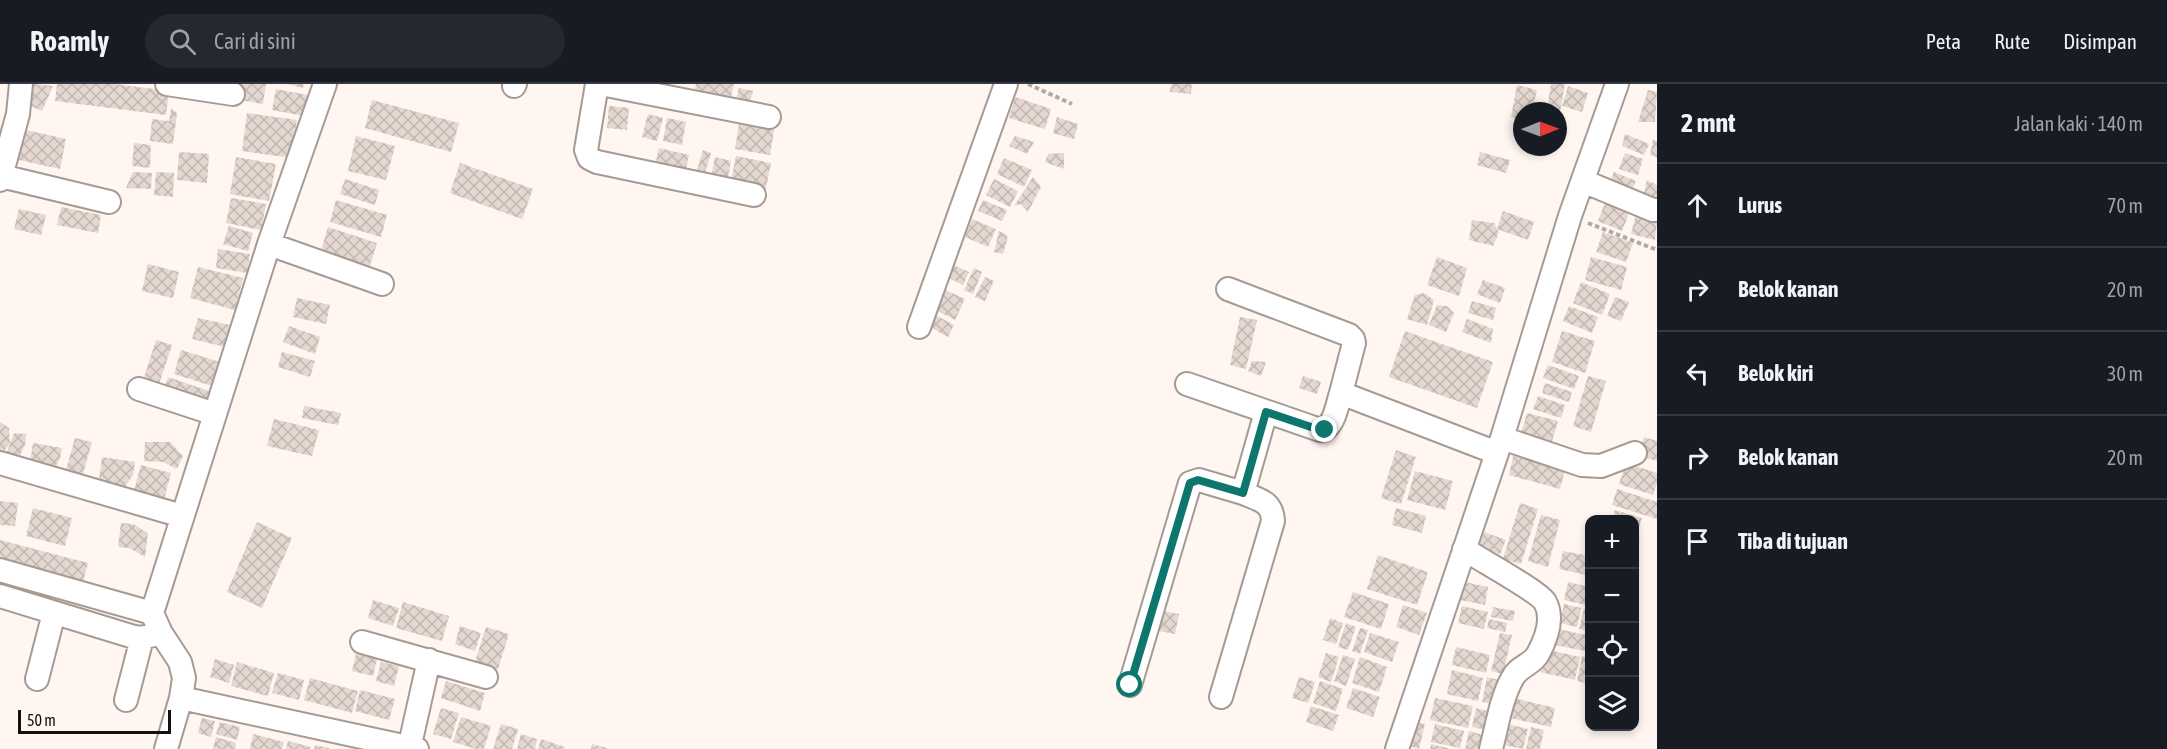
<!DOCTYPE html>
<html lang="id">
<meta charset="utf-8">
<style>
:root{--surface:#171b24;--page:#242831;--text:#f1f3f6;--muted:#9ea1a6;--line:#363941}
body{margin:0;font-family:"Asap Condensed",sans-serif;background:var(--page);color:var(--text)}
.controls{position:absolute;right:18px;bottom:18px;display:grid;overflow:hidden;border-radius:12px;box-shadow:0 3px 9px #0003}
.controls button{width:54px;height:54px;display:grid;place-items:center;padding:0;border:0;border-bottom:2px solid var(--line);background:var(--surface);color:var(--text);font:30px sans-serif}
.compass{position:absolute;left:1513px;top:18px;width:54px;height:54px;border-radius:50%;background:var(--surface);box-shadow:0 3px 9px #0003;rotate:89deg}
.scale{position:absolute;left:18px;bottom:15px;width:153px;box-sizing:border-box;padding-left:6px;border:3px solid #14100d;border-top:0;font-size:16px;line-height:21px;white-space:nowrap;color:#14100d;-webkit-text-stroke:4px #fff6f2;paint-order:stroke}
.stop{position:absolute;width:18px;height:18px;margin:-14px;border:4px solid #0f766e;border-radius:50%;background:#fff}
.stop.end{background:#0f766e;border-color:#fff;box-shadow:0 2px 6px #0008}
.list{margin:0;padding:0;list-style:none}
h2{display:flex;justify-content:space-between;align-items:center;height:78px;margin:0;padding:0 24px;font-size:26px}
h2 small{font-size:20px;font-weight:400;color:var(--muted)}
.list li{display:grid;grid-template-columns:39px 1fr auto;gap:18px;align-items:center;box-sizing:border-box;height:84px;padding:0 24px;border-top:2px solid var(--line)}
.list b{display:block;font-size:22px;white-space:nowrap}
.list em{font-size:20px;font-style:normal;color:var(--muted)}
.icon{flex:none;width:33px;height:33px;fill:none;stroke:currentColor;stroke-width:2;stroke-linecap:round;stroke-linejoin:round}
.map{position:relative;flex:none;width:1657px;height:665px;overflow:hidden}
header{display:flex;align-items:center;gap:36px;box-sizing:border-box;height:84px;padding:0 30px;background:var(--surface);border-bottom:2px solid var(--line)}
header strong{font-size:28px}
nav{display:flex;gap:33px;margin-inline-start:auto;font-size:21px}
.search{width:420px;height:54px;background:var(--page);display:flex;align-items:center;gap:15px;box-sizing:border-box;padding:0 21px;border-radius:33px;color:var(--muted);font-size:22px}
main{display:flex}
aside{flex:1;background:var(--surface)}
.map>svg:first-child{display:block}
.building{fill:url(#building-cross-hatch)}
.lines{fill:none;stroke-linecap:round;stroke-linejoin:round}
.minor-casing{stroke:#a69a93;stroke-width:26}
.path{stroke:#b0a9a5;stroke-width:4;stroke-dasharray:4.5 3;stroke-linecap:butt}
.minor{stroke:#fff;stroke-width:22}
.route{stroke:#0f766e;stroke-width:8}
</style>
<header>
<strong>Roamly</strong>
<div class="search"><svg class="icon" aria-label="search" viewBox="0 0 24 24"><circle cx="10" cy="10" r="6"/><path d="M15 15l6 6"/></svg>Cari di sini</div>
<nav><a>Peta</a><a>Rute</a><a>Disimpan</a></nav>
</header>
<main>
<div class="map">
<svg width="1657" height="665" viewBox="0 0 1657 665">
<defs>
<pattern id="building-cross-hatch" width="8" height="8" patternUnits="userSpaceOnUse" patternTransform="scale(1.5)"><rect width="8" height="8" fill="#e4d7d0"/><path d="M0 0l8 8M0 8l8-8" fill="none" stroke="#c3b8b1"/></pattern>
</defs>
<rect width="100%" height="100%" fill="#fff6f2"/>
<path class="building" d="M 34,0 L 53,2 L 42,27 L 26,20 Z
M 57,0 L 115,0 L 169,7 L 166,31 L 55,17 Z
M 241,0 L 266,0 L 263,20 L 239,16 Z
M 287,0 L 304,0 L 303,4 Z
M 696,0 L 734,0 L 729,23 L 693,15 Z
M 1171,0 L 1192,0 L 1191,10 L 1170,8 Z
M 1551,0 L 1565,0 L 1560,28 L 1547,25 Z
M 1517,1 L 1537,6 L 1532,27 L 1522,27 L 1522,35 L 1511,33 Z
M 1568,2 L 1588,9 L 1582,28 L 1562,22 Z
M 739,4 L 753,7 L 748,26 L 734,23 Z
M 276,5 L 308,11 L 304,32 L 272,26 Z
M 1648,6 L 1657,8 L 1655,38 L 1638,38 Z
M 1015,13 L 1051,25 L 1045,45 L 1009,34 Z
M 372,16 L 459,39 L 451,68 L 365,44 Z
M 609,22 L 629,24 L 627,46 L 607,44 Z
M 171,24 L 177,29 L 173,60 L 150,57 L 152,35 L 169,37 Z
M 247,29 L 297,36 L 291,74 L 242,67 Z
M 648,30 L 663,34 L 657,57 L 642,53 Z
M 1057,33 L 1078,40 L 1074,55 L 1053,49 Z
M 667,34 L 686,38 L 682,61 L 663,57 Z
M 740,34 L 775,40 L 770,71 L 735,65 Z
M 26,46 L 66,55 L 60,85 L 19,76 Z
M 1625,50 L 1649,60 L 1644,71 L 1622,62 Z
M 356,52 L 395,62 L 386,96 L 348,87 Z
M 1015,52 L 1034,58 L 1027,70 L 1009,62 Z
M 1653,55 L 1657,58 L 1657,73 L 1650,71 Z
M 134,59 L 151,61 L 150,84 L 132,82 Z
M 659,64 L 689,71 L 684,93 L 654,86 Z
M 703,66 L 711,69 L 703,96 L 695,93 Z
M 179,68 L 209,70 L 207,99 L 177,96 Z
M 1480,68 L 1510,76 L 1506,89 L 1477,81 Z
M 1064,69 L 1064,85 L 1045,78 L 1048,70 Z
M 1625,69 L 1643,75 L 1638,91 L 1619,85 Z
M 736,72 L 771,79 L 765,109 L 730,102 Z
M 236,73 L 276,80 L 269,117 L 230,110 Z
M 715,73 L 731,77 L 727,98 L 711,94 Z
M 1004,74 L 1032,86 L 1024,103 L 997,90 Z
M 460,79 L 533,105 L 522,135 L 450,109 Z
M 133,88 L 152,89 L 151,105 L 126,104 Z
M 156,88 L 174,89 L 173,113 L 154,111 Z
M 1614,88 L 1636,97 L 1630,110 L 1609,101 Z
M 1033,93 L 1041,103 L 1028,128 L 1021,120 L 1014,122 Z
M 345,95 L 379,106 L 375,121 L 340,110 Z
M 994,95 L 1018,107 L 1010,123 L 986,111 Z
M 1647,96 L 1657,101 L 1657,117 L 1643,114 Z
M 231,114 L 266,120 L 261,146 L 226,139 Z
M 1607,114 L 1631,124 L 1622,147 L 1598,137 Z
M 336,116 L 387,131 L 381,153 L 330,138 Z
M 983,116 L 1007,126 L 1002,137 L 978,127 Z
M 61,123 L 101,131 L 98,149 L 57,141 Z
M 19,125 L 46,131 L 41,151 L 14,145 Z
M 1503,127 L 1534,138 L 1528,156 L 1497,145 L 1499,148 L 1493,162 L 1469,156 L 1472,136 L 1494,139 L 1497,145 Z
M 1636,131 L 1657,137 L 1655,156 L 1631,150 Z
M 972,135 L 996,145 L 988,163 L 965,153 Z
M 229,142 L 253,149 L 248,167 L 223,160 Z
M 328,143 L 377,159 L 369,185 L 320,170 Z
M 999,147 L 1008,152 L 1003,170 L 994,168 Z
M 1603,148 L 1633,159 L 1626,178 L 1596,168 Z
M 218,165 L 250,170 L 247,189 L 216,184 Z
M 1437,173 L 1467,184 L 1459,212 L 1427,201 Z
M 1591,173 L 1627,183 L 1621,206 L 1585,196 Z
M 949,179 L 969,188 L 963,201 L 943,191 Z
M 148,180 L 179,188 L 173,214 L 142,207 Z
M 198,183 L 243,194 L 235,226 L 190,214 Z
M 974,184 L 982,188 L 973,210 L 964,206 Z
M 985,193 L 994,197 L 985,217 L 975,213 Z
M 1483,196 L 1505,204 L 1500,219 L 1477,210 Z
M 1581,198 L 1610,210 L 1602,231 L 1573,219 Z
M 941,204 L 965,215 L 955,236 L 932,224 Z
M 1424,209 L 1434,216 L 1427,241 L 1407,235 L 1415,211 Z
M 1615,213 L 1629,218 L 1621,237 L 1607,232 Z
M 297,214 L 330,221 L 326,240 L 293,233 Z
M 1472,217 L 1496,224 L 1493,236 L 1468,229 Z
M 1437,221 L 1447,222 L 1454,229 L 1446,248 L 1429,241 Z
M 1569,222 L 1598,233 L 1592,249 L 1563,237 Z
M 932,229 L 954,241 L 948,253 L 926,241 Z
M 1240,233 L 1257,236 L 1246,285 L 1230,281 Z
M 198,234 L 230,241 L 225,263 L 192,255 Z
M 1467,235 L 1493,245 L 1491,259 L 1462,248 Z
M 289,242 L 320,253 L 315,270 L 283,258 Z
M 1405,247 L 1493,278 L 1477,324 L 1389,293 Z
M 1562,247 L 1595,257 L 1585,289 L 1552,278 Z
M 156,256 L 172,261 L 157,306 L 142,300 Z
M 181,266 L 220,278 L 212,302 L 174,290 Z
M 282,268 L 315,277 L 310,293 L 278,283 Z
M 1252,277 L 1266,278 L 1261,292 L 1248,287 Z
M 1548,281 L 1579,292 L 1574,305 L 1543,294 Z
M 1303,292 L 1321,298 L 1317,310 L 1299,304 Z
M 1588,292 L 1606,297 L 1591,348 L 1573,342 Z
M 168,293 L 209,307 L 203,325 L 162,311 Z
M 1545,299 L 1572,308 L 1569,318 L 1542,309 Z
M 1538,312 L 1565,321 L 1561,334 L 1533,325 Z
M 304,322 L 341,329 L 338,341 L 302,334 Z
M 1527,329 L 1558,337 L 1551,361 L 1520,353 Z
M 274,335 L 319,346 L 312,372 L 267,362 Z
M 0,338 L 9,344 L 10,359 L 0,373 Z
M 14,349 L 26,350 L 25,361 L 18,375 L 5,373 Z
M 1644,353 L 1657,357 L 1657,377 L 1638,372 Z
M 75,354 L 92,358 L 83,390 L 66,386 Z
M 145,358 L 170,358 L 183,372 L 177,385 L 163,378 L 144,377 Z
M 33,359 L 62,364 L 60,374 L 56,382 L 30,377 Z
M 1396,366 L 1416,373 L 1401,420 L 1381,414 Z
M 1514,368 L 1566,382 L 1560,405 L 1509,391 Z
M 102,373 L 135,378 L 133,391 L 121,408 L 98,404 Z
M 1626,379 L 1657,389 L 1657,399 L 1653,411 L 1619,400 Z
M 141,381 L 171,389 L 163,419 L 133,410 Z
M 1415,387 L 1453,397 L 1445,426 L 1407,416 Z
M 1617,405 L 1657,418 L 1657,435 L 1612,421 Z
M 0,417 L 18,419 L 15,442 L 0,441 Z
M 1520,419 L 1538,425 L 1521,480 L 1503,475 Z
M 33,424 L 72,434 L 65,462 L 26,452 Z
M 1396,424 L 1426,432 L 1422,449 L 1392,441 Z
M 1615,426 L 1642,434 L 1638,447 L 1635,446 L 1635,435 L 1612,435 Z
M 1541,431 L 1560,436 L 1548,483 L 1528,477 Z
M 257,438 L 292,454 L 262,524 L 227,508 Z
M 121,439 L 133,440 L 148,449 L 145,473 L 129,464 L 118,463 Z
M 1484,448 L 1506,456 L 1500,470 L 1479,462 Z
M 1635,452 L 1640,454 L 1635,469 Z
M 0,456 L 88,479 L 82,502 L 0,482 Z
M 1563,467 L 1590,472 L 1587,491 L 1559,485 Z
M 1378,471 L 1428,488 L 1417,521 L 1367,505 Z
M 1460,497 L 1488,503 L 1485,521 L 1456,515 Z
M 1568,498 L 1590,503 L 1590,522 L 1564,516 Z
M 1353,508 L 1389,520 L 1381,545 L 1344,533 Z
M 373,516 L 399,524 L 393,542 L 368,534 Z
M 403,518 L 449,532 L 442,557 L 396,544 Z
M 1564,520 L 1581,524 L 1577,543 L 1560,539 Z
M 1403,521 L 1427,529 L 1419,551 L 1396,543 Z
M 1462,522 L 1488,528 L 1484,545 L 1458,539 Z
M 1493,523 L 1515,527 L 1513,537 L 1491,533 Z
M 1584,525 L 1590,526 L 1590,547 L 1579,545 Z
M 1158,526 L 1179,530 L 1175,550 L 1154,546 Z
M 1330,534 L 1343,539 L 1336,560 L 1323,556 Z
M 1489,535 L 1507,539 L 1505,548 L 1487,544 Z
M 1346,539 L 1356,543 L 1348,566 L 1338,563 Z
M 460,542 L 481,549 L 475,567 L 455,560 Z
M 486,543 L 509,550 L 498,585 L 475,578 Z
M 1360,544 L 1368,546 L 1360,570 L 1352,567 Z
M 1554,544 L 1590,552 L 1590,568 L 1550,560 Z
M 1370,549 L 1399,558 L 1392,578 L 1364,568 Z
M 1500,549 L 1512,551 L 1503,590 L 1491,587 Z
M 1456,563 L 1490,571 L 1486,589 L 1452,581 Z
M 1545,565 L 1580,573 L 1575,596 L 1540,588 Z
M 1326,569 L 1339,573 L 1331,598 L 1318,593 Z
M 356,570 L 377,575 L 373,592 L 352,587 Z
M 1343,571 L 1355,575 L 1346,602 L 1334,597 Z
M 1582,572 L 1590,574 L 1590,600 L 1577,597 Z
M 1360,573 L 1387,583 L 1379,608 L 1352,599 Z
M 215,575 L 234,581 L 229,599 L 210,593 Z
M 237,578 L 274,589 L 268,612 L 231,602 Z
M 381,578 L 399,582 L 394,602 L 376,597 Z
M 1452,586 L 1483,594 L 1478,617 L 1447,610 Z
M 278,589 L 304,596 L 299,616 L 272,609 Z
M 1299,593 L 1315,598 L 1308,619 L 1292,614 Z
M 1487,593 L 1507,598 L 1501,622 L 1482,618 Z
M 310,594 L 358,607 L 352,629 L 304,616 Z
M 446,597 L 485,609 L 480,627 L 441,614 Z
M 1320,597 L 1343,605 L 1336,627 L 1313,619 Z
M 1353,604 L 1380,613 L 1373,633 L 1346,624 Z
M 360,606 L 395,615 L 389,636 L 355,627 Z
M 1435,614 L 1473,622 L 1468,644 L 1430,636 Z
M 1514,614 L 1555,624 L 1551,643 L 1510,634 Z
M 1311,622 L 1339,631 L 1333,647 L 1306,638 Z
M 441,624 L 459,629 L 451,655 L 433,650 Z
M 1476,624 L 1495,629 L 1491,647 L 1472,643 Z
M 461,633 L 491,642 L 484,665 L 476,665 L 453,658 Z
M 202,634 L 215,637 L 211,653 L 198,649 Z
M 1410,637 L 1425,640 L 1419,665 L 1405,661 Z
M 220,638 L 240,643 L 237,656 L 216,650 Z
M 1504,639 L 1528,645 L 1523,665 L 1500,660 Z
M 501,640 L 518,645 L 512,665 L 493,665 Z
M 1435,640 L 1464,647 L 1460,664 L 1431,658 Z
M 1531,643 L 1544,646 L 1540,665 L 1526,665 Z
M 1469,647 L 1487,652 L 1484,665 L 1465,665 Z
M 253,650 L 284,658 L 282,665 L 250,665 Z
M 521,650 L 537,655 L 535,665 L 517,665 Z
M 216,653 L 236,659 L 235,665 L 213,665 Z
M 541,655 L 565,663 L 564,665 L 538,665 Z
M 288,657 L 311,663 L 310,665 L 286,665 Z
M 592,660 L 607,664 L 607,665 L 591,665 Z
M 1431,660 L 1448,664 L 1448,665 L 1430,665 Z
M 315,661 L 329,664 L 329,665 L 314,665 Z"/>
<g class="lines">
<defs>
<path id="minor" d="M 167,0 L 233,10
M 597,0 L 586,66 L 589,74 L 597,78 L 754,111
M 601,0 L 769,33
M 514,2 L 515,0
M 1,92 L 109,118
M 0,96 L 18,30 L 21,0
M 1583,97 L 1653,126 L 1657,126
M 269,160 L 382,200
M 1228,205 L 1349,251 L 1353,255 L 1354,259 L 1341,309
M 919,243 L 1006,0
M 1187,300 L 1320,346 C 1334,345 1337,321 1341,309 L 1497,369
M 139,305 L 215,330
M 1502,354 L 1582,381 L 1601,382 L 1635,369
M 0,379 L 182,432
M 1464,465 C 1479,475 1538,507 1545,518 C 1554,534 1546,555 1538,570 C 1532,581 1518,582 1512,595 C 1501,615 1497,642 1491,665
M 0,486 L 152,529
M 0,512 L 134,553 L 142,554 L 161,549
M 362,558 L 486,593
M 37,595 L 54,529
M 1130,601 L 1190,399 L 1199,396 L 1243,409
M 1221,613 L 1273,437 C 1272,417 1259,416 1243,409 L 1266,328
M 181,614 L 417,665
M 126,616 L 142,554
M 166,665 L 181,614 L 184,594 L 180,578 L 161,549 L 152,529 L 269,160 L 325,0
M 409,665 L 429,576
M 1397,665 L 1502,354 L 1570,132 L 1617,0"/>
</defs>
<use href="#minor" class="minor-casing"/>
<path class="path" d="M 1028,0 L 1072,20
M 1588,139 L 1657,166"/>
<use href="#minor" class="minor"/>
</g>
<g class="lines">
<path class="route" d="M 1130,601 L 1190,399 L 1198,396 L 1243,409 L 1266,328 L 1320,346 L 1325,346"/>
</g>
</svg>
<div class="controls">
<button>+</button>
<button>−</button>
<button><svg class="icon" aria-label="locate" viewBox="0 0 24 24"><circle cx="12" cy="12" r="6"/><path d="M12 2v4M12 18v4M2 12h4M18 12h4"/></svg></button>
<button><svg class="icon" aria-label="layers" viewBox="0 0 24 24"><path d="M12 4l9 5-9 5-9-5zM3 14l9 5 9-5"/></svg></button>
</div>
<svg class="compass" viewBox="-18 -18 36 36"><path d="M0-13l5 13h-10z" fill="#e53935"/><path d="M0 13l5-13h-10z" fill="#9ea1a6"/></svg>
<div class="scale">50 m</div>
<div class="stop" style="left:1130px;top:601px"></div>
<div class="stop end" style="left:1325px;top:346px"></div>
</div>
<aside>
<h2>2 mnt<small>Jalan kaki · 140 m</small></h2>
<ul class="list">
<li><svg class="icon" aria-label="ahead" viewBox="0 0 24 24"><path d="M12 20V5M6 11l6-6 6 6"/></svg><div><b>Lurus</b></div><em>70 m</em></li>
<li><svg class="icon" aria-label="right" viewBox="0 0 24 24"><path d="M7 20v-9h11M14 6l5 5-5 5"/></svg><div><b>Belok kanan</b></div><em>20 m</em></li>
<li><svg class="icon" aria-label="left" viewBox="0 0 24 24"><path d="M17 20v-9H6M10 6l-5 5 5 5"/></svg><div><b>Belok kiri</b></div><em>30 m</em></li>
<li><svg class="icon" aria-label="right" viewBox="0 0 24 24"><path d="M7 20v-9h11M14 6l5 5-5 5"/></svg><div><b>Belok kanan</b></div><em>20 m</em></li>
<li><svg class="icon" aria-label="arrive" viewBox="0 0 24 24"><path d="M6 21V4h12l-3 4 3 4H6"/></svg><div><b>Tiba di tujuan</b></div></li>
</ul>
</aside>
</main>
